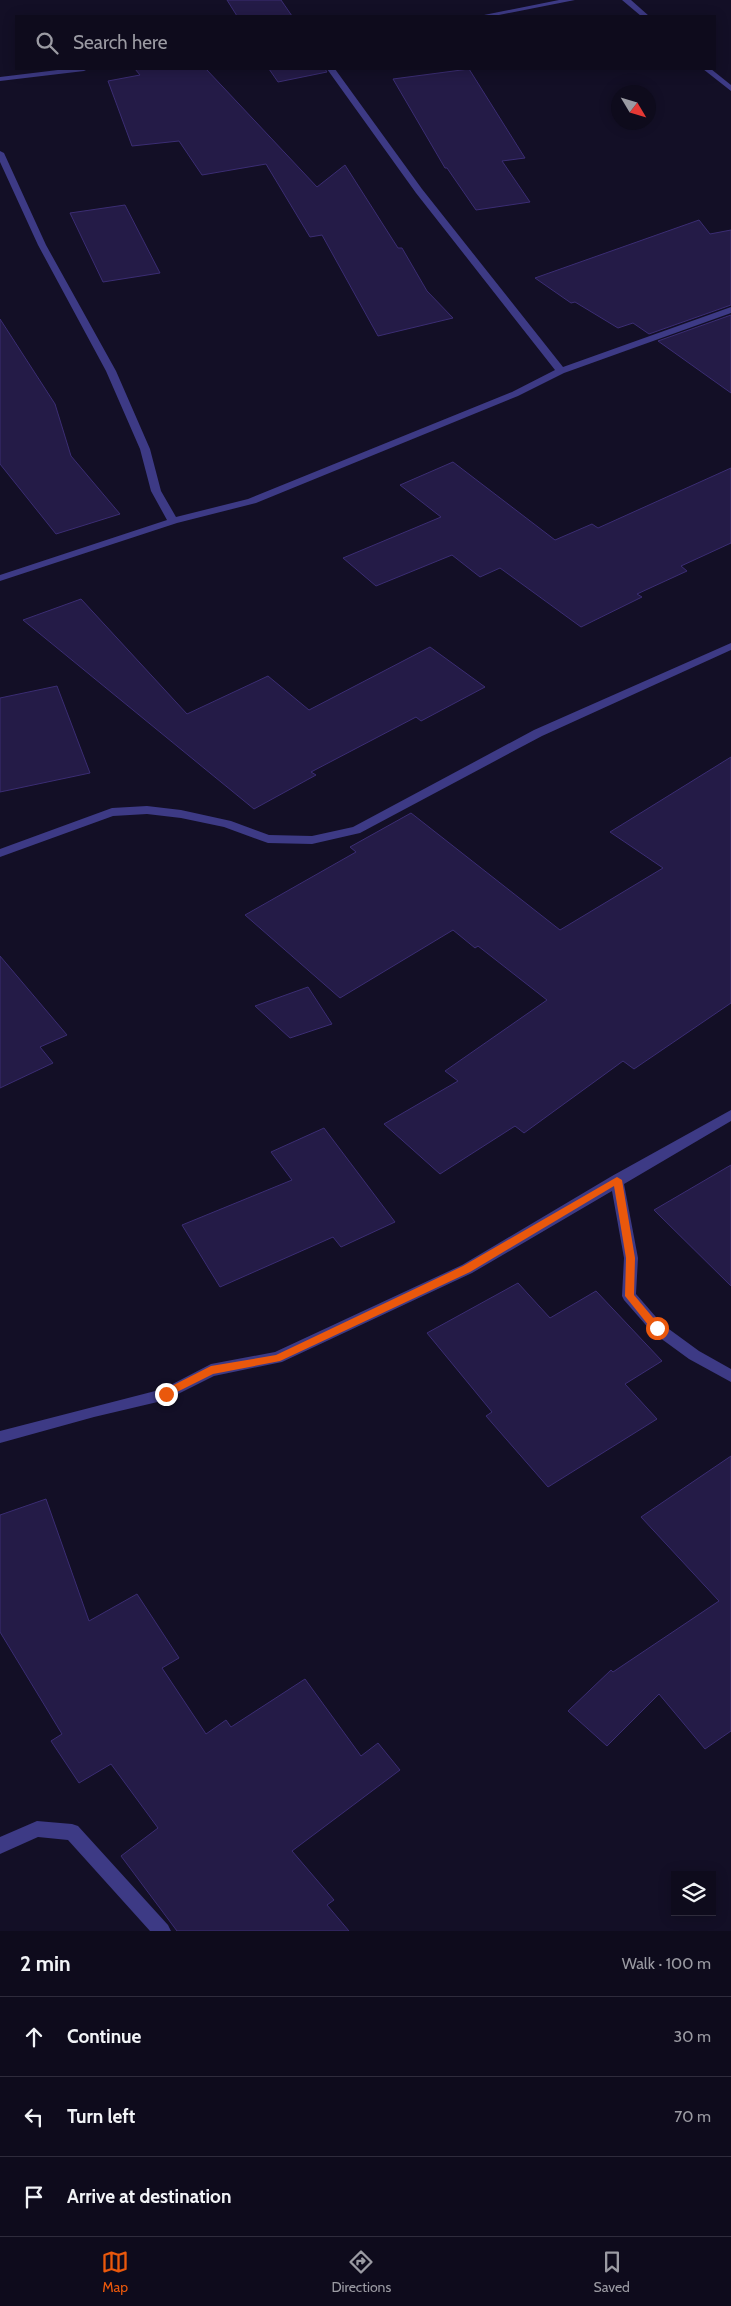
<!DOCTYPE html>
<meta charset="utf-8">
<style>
:root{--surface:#0e0b1c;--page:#171425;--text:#f1f3f6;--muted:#9b9ba3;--line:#2e2b3b;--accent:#ea580c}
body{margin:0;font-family:Cabin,sans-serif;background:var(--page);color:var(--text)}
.controls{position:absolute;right:15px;bottom:15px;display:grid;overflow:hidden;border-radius:0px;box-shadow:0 2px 12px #0003}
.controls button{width:45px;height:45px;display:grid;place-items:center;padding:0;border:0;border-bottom:1px solid var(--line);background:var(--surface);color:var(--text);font:25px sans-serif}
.compass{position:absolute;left:611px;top:85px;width:45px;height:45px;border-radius:50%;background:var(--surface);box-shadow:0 2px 12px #0003;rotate:128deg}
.stop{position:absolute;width:15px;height:15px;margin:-11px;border:4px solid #ea580c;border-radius:50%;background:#fff}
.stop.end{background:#ea580c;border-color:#fff;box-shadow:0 1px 5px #0008}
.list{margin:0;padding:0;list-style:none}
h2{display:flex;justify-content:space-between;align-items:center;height:65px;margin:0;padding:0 20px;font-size:21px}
h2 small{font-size:16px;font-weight:400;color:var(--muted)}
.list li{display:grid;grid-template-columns:32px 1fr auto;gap:15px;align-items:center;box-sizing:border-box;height:80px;padding:0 20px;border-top:1px solid var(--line)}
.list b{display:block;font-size:19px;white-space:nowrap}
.list em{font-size:16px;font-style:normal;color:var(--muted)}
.icon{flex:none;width:28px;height:28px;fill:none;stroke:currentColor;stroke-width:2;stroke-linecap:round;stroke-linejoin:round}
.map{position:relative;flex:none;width:731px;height:1931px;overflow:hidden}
.search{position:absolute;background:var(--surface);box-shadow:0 2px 12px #0003;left:15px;right:15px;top:15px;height:55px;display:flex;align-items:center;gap:12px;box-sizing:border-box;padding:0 18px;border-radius:0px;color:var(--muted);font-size:19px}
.sheet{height:305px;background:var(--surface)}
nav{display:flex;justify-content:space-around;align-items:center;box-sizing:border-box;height:70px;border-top:1px solid var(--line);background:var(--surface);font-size:14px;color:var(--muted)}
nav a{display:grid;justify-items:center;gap:2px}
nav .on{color:var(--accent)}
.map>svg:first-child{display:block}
.building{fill:#241b47;stroke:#3b2d73}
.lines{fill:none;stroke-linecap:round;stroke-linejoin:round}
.street{fill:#3d3a85;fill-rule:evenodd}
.route{fill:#ea580c}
</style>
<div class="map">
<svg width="731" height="1931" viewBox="0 0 731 1931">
<rect width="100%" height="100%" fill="#130f26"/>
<path class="building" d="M 227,0 L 281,0 L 292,16 L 237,16 Z
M 135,69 L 206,69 L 317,187 L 345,165 L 398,248 L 402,248 L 427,291 L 453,318 L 378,336 L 322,235 L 310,237 L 266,164 L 202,175 L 179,141 L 132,146 L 108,81 L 140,75 Z
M 269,69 L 325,69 L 327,72 L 278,82 Z
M 469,69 L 525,158 L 502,161 L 530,202 L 476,210 L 447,168 L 445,168 L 393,79 Z
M 125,205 L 160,273 L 103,282 L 70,213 Z
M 699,220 L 710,234 L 731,230 L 731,305 L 649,334 L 633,323 L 618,328 L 575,302 L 571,303 L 535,278 Z
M 731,315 L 731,393 L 658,341 Z
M 0,319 L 55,404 L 71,456 L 120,514 L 56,534 L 0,464 Z
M 453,462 L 555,540 L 592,524 L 598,528 L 731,468 L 731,543 L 681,566 L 687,571 L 637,594 L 642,597 L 581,627 L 500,568 L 480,577 L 452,555 L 376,586 L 343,558 L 441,517 L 400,485 Z
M 81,599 L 187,714 L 268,676 L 309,710 L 430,647 L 485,687 L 421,721 L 416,717 L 311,772 L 316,775 L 254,809 L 23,620 Z
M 57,686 L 90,773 L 0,792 L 0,698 Z
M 731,757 L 731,1003 L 634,1069 L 623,1061 L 524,1133 L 515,1126 L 440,1174 L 384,1124 L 458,1081 L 445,1071 L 547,1000 L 478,946 L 475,948 L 453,930 L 340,998 L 245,915 L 356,852 L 350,847 L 411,813 L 560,930 L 663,868 L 610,832 Z
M 0,956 L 67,1035 L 40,1047 L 53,1063 L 0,1088 Z
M 308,987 L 332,1024 L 290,1038 L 255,1006 Z
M 324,1128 L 395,1222 L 341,1247 L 333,1237 L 220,1287 L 182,1225 L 292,1180 L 271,1152 Z
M 731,1165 L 731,1286 L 654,1210 Z
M 518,1283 L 550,1318 L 596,1291 L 662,1361 L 625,1384 L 657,1419 L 548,1487 L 486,1416 L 492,1412 L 427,1333 Z
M 731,1456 L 731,1731 L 705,1749 L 659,1694 L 607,1746 L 568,1711 L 611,1670 L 613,1672 L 719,1601 L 641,1517 Z
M 46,1499 L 89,1621 L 137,1594 L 179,1658 L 162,1668 L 206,1734 L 226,1720 L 231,1727 L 305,1679 L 361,1756 L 378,1743 L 400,1770 L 292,1851 L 334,1900 L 327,1905 L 349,1931 L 177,1931 L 121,1856 L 158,1828 L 111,1764 L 79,1783 L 51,1741 L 62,1734 L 0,1632 L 0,1515 Z"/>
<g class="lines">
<path class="street" d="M 559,0 L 575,0 L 494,16 L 479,16 Z
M 622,0 L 631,0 L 649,16 L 641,16 Z
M 66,69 L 88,69 L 84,71 L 0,81 L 0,77 Z
M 327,69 L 335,69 L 422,189 L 563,367 L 731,307 L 731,313 L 564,373 L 518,396 L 256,503 L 177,523 L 0,581 L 0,575 L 167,520 L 151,491 L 140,449 L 106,371 L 38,245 L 0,162 L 0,151 L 4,153 L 46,245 L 116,371 L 150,449 L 161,491 L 176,517 L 248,499 L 512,392 L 555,370 L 416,193 Z
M 703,69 L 711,69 L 731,85 L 731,91 Z
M 731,643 L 731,650 L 542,736 L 360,833 L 312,844 L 268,843 L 224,827 L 181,818 L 147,814 L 113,816 L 0,857 L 0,849 L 112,808 L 147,806 L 181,810 L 231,821 L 269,835 L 312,836 L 353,827 L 534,730 Z
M 731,1110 L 731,1121 L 624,1184 L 638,1258 L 636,1294 L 662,1324 L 699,1351 L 731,1369 L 731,1382 L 689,1359 L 652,1332 L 624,1300 L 622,1296 L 624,1258 L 612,1191 L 472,1273 L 282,1362 L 214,1376 L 166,1400 L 94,1417 L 0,1443 L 0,1431 L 163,1389 L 211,1364 L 275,1352 L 462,1265 L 612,1176 Z
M 37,1821 L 72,1824 L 78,1826 L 168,1925 L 171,1931 L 150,1931 L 68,1840 L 38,1837 L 0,1854 L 0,1837 Z"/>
</g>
<path class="route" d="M 617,1177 L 622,1180 L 635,1258 L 634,1295 L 660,1326 L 660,1331 L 653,1331 L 625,1296 L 626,1258 L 614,1186 L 470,1272 L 280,1361 L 213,1374 L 169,1396 L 166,1398 L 161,1394 L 162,1391 L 211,1366 L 276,1355 L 463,1266 Z"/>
</svg>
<div class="controls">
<button><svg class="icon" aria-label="layers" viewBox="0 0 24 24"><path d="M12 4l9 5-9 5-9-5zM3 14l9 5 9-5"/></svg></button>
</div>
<svg class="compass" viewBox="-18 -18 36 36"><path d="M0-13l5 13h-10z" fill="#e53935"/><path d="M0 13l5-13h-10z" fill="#9b9ba3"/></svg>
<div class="stop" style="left:657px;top:1328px"></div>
<div class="stop end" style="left:166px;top:1394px"></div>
<div class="search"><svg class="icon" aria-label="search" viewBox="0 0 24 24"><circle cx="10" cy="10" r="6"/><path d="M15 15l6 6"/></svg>Search here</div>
</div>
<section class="sheet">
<h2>2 min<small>Walk · 100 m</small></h2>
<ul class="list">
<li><svg class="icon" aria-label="ahead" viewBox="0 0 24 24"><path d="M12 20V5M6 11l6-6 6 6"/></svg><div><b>Continue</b></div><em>30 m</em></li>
<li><svg class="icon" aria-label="left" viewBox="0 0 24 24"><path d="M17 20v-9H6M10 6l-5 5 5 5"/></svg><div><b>Turn left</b></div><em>70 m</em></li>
<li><svg class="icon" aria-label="arrive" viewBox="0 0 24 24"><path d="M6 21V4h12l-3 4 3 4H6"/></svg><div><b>Arrive at destination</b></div></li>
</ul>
</section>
<nav>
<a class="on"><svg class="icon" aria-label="map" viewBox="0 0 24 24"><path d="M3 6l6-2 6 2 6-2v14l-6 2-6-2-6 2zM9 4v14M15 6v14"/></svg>Map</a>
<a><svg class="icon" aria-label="directions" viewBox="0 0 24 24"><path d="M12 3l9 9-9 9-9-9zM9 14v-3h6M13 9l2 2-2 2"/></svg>Directions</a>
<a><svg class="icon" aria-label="saved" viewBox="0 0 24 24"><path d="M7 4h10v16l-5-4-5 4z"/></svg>Saved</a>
</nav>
